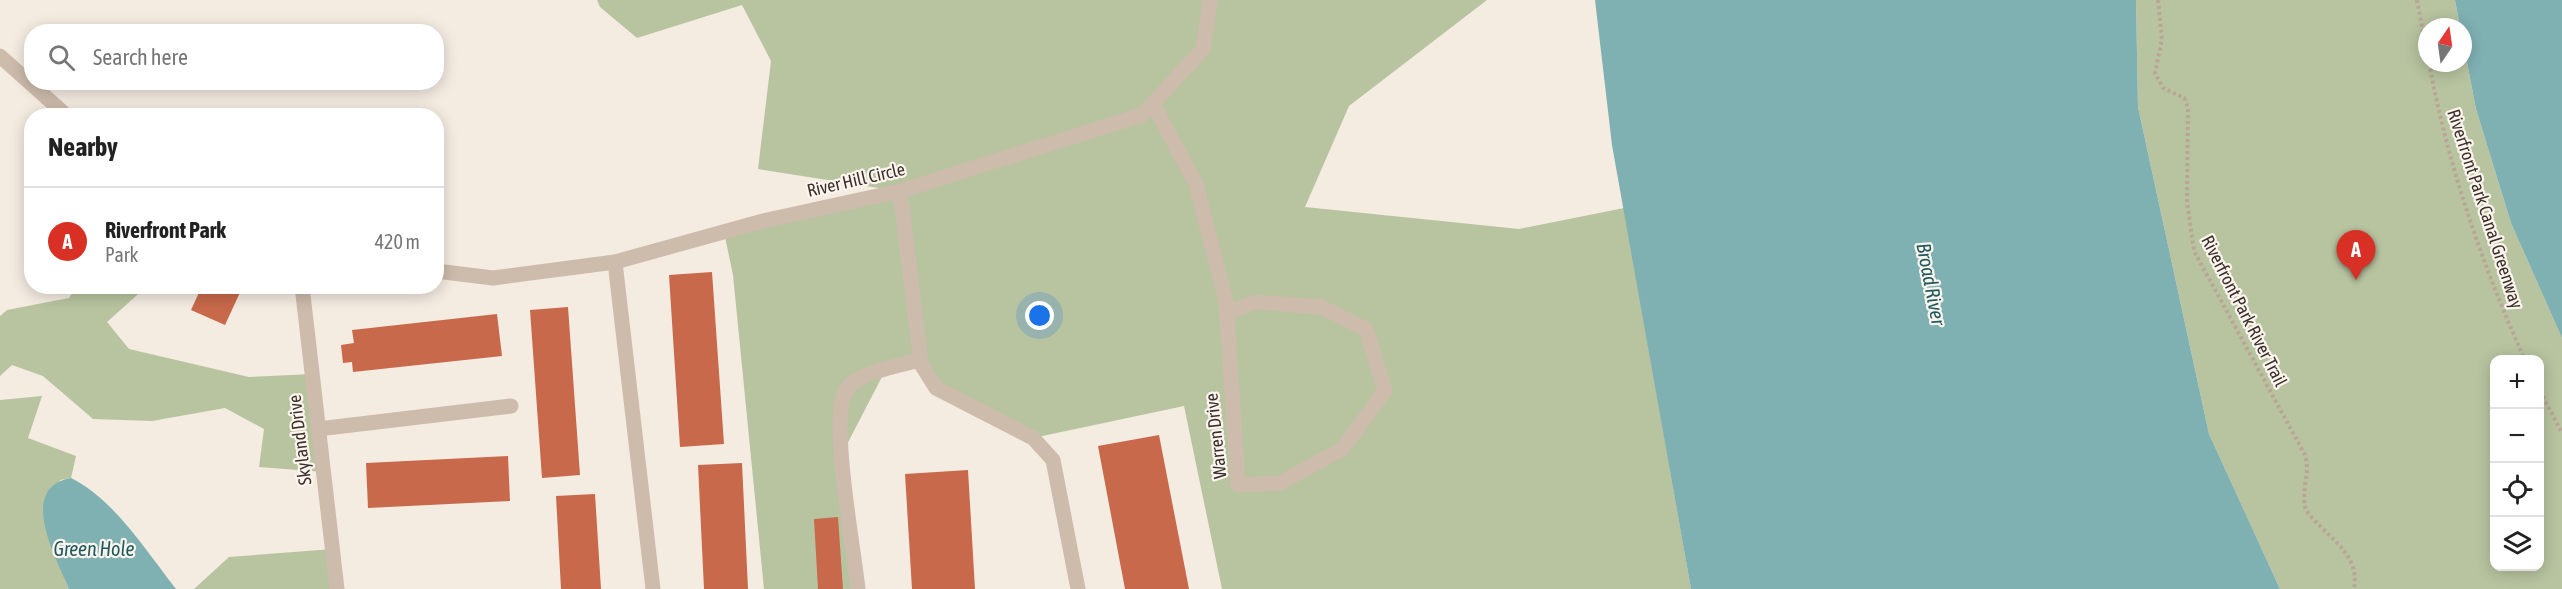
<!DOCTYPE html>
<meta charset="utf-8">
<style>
:root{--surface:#fff;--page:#f2f2f2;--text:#222;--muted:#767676;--line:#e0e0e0;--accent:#d93025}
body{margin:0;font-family:"Asap Condensed",sans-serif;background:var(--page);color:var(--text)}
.controls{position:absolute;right:18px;bottom:18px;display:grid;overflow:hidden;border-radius:12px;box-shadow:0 3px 15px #0003}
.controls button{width:54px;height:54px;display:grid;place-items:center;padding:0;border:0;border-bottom:2px solid var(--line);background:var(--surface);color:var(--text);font:30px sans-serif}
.compass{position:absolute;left:2418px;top:18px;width:54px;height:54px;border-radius:50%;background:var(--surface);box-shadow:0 3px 15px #0003;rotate:13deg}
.you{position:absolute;left:1040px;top:316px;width:21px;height:21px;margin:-15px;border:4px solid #fff;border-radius:50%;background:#1a73e8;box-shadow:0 0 0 9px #1a73e833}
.badge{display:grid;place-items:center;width:39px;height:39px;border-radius:50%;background:var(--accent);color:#fff;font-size:20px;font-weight:700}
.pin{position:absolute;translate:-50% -50px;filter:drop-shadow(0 2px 3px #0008)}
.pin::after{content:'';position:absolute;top:32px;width:21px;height:18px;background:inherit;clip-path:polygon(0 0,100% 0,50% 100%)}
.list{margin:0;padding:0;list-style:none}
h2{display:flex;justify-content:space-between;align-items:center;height:78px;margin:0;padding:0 24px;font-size:26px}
h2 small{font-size:20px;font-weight:400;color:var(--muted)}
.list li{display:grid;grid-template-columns:39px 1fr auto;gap:18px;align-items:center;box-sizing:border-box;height:108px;padding:0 24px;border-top:2px solid var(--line)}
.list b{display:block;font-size:22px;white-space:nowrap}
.list p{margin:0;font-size:20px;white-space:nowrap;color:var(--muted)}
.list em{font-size:20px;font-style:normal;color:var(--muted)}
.icon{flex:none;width:33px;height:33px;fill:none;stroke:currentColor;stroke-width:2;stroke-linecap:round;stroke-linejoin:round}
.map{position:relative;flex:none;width:2562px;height:589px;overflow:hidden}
.search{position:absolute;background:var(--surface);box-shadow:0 3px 15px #0003;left:24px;top:24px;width:420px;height:66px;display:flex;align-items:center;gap:15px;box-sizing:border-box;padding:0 21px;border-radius:24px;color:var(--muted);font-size:22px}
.panel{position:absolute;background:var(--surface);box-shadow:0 3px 15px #0003;left:24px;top:108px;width:420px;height:186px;border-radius:24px}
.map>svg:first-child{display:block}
.green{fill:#b8c4a0;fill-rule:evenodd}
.water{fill:#7fb0b2}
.building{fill:#c8694b}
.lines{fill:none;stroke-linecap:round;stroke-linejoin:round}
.path{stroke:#b9a596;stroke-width:4;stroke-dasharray:3 3;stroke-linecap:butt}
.minor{stroke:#cdbbac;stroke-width:15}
.tertiary{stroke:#cdbbac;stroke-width:15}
.labels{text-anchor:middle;stroke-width:4.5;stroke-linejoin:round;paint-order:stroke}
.street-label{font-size:18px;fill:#3b302b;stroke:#fbf5ee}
.water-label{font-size:20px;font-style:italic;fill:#1f5a5e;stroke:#fbf5ee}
</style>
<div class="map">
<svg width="2562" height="589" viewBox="0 0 2562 589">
<rect width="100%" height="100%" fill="#f4ebe1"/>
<path class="green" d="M 597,0 L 1487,0 L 1349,106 L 1305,207 L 1519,229 L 1624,208 L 1691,589 L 1222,589 L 1184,406 L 1033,438 L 936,388 L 920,364 L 886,369 L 842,454 L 858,589 L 764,589 L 733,275 L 724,232 L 898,191 L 758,169 L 771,61 L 742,5 L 637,38 L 600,7 Z
M 2136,0 L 2455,0 L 2460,27 L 2427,27 L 2427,63 L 2463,63 L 2463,42 L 2476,109 L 2511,223 L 2562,338 L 2562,589 L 2280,589 L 2209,434 L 2138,107 ZM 2494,360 L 2540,360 L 2540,566 L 2494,566 Z
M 76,287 L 146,287 L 107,322 L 129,349 L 249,377 L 312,374 L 324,472 L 259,467 L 264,429 L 225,408 L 152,421 L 93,419 L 43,376 L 12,365 L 0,376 L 0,316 L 7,310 L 69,298 Z
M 42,396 L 28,438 L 76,456 L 71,478 L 60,480 L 65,580 L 69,589 L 0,589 L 0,400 Z
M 333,549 L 337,589 L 194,589 L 229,557 Z"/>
<path class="water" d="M 1595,0 L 2136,0 L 2138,107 L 2209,434 L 2280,589 L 1691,589 L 1612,145 Z
M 2455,0 L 2562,0 L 2562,338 L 2511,223 L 2476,109 L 2463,42 L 2463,27 L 2460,27 Z
M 71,478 C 115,500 146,551 176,589 L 69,589 C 57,559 16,488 71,478 Z"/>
<path class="building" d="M 712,272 L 724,444 L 680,447 L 669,275 Z
M 202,286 L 243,286 L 225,325 L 191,310 Z
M 568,307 L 580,475 L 542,478 L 530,310 Z
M 497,314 L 502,356 L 353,372 L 352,362 L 343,363 L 341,345 L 354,343 L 352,330 Z
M 1159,435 L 1189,589 L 1125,589 L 1098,446 Z
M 508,456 L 510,501 L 368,508 L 366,463 Z
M 742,463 L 748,589 L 704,589 L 698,465 Z
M 968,470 L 975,589 L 912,589 L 905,474 Z
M 595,494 L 601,589 L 561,589 L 556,496 Z
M 838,517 L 843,589 L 818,589 L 814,519 Z"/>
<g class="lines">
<path class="path" d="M 2158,0 L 2162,39 L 2155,73 L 2163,88 L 2184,98 L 2188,107 L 2187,202 L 2194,251 L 2305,455 C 2311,474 2300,492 2306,510 C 2325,537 2361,552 2354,589
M 2417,0 L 2427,54
M 2429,63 C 2448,165 2482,265 2525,360
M 2540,391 L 2562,433"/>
<path class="minor" d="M 1153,104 L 1196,184 L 1226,302 L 1238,485 L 1280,483 L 1342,449 L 1385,391 L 1366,329 L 1321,307 L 1256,302 L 1226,313
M 900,191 L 921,364 L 936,388 L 1033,438 L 1053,460 L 1078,589
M 615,262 L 653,589
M 318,429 L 511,406
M 858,589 C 854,550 830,422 845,392 C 853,373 901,365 920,360"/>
<path class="tertiary" d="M 0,56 L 67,116
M 436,271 L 493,278 L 615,262 L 763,221 L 900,191 L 1142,115 L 1203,49 L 1210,0
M 302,286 L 337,589"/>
</g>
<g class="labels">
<g class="street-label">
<text transform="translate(856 180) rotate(-13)" y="6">River Hill Circle</text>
<text transform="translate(2485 209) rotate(72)" y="6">Riverfront Park Canal Greenway</text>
<text transform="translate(2244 311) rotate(63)" y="6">Riverfront Park River Trail</text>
<text transform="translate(1216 436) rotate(-96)" y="6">Warren Drive</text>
<text transform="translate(300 440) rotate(-97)" y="6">Skyland Drive</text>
</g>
<g class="water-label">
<text transform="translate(1931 284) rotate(79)" y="7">Broad River</text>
<text x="94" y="556">Green Hole</text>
</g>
</g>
</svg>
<div class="controls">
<button>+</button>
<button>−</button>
<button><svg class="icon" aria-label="locate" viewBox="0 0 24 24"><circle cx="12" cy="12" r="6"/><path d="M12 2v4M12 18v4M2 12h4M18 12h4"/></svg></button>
<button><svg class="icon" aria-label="layers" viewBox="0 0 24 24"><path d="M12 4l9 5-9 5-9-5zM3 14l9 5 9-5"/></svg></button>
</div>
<svg class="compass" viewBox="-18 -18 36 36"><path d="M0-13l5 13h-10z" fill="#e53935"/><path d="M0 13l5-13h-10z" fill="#767676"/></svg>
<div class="you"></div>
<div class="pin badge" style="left:2356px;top:280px">A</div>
<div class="search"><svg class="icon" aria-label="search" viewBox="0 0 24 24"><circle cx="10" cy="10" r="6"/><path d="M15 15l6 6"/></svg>Search here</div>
<section class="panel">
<h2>Nearby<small></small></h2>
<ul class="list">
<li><span class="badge">A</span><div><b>Riverfront Park</b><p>Park</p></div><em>420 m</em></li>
</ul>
</section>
</div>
